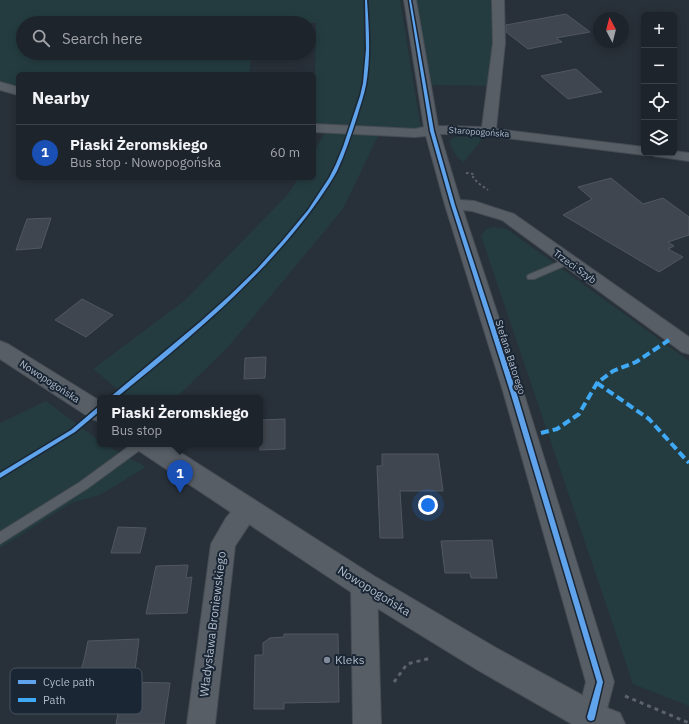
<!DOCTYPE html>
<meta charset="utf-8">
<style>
:root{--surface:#1e242b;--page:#2b3037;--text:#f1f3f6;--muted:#a1a4a9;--line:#3c4147;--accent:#818a98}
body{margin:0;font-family:"IBM Plex Sans",sans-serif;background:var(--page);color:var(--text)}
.controls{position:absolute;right:12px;top:12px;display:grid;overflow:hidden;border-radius:6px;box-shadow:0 2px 10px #0003}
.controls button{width:36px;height:36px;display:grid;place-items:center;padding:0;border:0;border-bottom:1px solid var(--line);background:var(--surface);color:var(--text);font:20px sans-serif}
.compass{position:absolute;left:593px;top:12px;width:36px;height:36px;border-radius:50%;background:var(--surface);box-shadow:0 2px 10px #0003;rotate:353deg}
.you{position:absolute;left:428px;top:505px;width:14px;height:14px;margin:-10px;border:3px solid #fff;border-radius:50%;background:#1a73e8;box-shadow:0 0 0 6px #1a73e833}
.badge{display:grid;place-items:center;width:26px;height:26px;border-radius:50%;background:var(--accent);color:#fff;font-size:13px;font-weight:700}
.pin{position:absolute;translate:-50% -33px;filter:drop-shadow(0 1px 2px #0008)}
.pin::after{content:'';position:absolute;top:21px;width:14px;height:12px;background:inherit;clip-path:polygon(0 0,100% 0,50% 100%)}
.popup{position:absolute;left:97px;top:395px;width:166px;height:52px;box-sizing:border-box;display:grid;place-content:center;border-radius:6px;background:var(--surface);filter:drop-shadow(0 1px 3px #0005);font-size:13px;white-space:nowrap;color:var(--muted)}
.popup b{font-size:15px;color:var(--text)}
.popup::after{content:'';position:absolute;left:50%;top:100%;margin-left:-8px;border:8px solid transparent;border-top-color:var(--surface)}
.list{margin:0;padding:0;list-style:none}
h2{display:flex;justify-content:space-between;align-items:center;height:52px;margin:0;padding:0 16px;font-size:17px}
h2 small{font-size:13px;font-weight:400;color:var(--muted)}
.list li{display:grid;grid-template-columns:26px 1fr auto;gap:12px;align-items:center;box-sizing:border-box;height:56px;padding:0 16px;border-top:1px solid var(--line)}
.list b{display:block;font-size:15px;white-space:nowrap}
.list p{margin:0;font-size:13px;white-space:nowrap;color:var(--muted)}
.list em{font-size:13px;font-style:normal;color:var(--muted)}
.icon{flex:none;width:22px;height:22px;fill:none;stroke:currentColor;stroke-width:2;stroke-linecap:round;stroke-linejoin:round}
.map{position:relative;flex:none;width:689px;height:724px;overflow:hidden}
.search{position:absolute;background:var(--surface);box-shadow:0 2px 10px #0003;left:16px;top:16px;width:300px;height:44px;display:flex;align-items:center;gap:10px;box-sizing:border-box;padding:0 14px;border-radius:22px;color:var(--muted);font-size:15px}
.panel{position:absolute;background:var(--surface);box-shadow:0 2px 10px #0003;left:16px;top:72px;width:300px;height:108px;border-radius:6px}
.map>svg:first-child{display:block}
.green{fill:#243c40}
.building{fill:#40464f;stroke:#505761}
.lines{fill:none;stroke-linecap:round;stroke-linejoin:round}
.service-casing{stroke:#464c53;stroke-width:2}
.minor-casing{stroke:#464c53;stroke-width:2}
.tertiary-casing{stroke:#464c53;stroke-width:2}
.path-far1{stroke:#5c626a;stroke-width:2;stroke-dasharray:2.5 2.5;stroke-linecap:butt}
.path{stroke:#5c626a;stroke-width:3;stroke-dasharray:4 4;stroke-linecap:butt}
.service{fill:#585e66;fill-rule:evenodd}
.minor{fill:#585e66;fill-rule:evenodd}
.tertiary{fill:#585e66;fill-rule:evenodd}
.quiet{stroke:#3fa9f5;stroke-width:4;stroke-dasharray:8 4;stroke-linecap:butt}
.cycleway-casing{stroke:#1a2634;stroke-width:3}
.cycleway{fill:#60a3ed;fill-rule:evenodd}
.poi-dot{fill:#818a98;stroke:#1a2634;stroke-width:1.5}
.labels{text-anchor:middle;stroke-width:4;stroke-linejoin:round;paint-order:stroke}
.far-street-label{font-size:9px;fill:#b1bbcb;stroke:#1a2634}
.street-label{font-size:10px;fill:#b1bbcb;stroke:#1a2634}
.near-street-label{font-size:12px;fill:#b1bbcb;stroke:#1a2634}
.near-poi-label{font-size:12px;fill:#b1bbcb;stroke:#1a2634;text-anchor:start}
.key{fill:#1a2634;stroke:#475361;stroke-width:1}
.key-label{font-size:11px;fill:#b1bbcb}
</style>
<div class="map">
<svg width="689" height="724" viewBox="0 0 689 724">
<rect width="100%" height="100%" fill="#283039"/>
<path class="green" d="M 0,0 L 400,0 L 420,123 L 427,136 L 380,132 L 343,209 L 229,346 L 176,398 L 128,398 L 93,369 L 184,301 L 289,193 L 298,178 L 314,178 L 314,151 L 326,131 L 314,130 L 316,23 L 23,23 L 23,53 L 252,53 L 249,74 L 18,74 L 18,87 L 0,82 Z
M 414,0 L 498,0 L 497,86 L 432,85 Z
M 455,137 L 480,137 L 483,138 L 464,162 C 455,157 453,151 449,141 Z
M 493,227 L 507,229 L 689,361 L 689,706 L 633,684 L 481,236 L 486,229 Z
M 46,401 L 100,441 L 100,444 L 104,444 L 146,467 L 100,495 L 71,503 L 0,548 L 0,423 Z"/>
<path class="building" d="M 566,14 L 590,32 L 556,38 L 562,42 L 528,49 L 506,32 L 506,25 Z
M 576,69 L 602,92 L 568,99 L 541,76 Z
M 611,178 L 643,204 L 663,198 L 689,217 L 689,235 L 668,242 L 674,246 L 668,249 L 683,257 L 659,272 L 563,215 L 592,199 L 578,187 Z
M 51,218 L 41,248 L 16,250 L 27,219 Z
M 82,299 L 113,315 L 86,337 L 55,320 Z
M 266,357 L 265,378 L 244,379 L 245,358 Z
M 285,419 L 285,449 L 260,450 L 260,420 Z
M 382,454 L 438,454 L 443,491 L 400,491 L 403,538 L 380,538 L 377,466 L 382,466 Z
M 118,527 L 146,528 L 140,553 L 111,553 Z
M 492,540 L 497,578 L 471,578 L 470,573 L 445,573 L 441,541 Z
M 188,565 L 186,578 L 192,577 L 187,613 L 146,614 L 156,566 Z
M 284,634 L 338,634 L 339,702 L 284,703 L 284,709 L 254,709 L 255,655 L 263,655 L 263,643 L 270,638 L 284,637 Z
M 139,639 L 134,678 L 79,676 L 84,660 L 88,641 Z
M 124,682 L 170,683 L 164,724 L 116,724 Z"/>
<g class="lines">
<defs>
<path id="service" d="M 568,258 L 571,259 L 572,261 L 571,263 L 534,279 L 528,279 L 527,277 L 528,275 Z
M 132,444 L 146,444 L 144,447 L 88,488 L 0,544 L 0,532 L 80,482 Z"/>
<path id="minor" d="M 404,0 L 416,0 L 438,126 L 482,127 L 493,43 L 492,0 L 504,0 L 505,43 L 496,129 L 644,147 L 644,153 L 650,153 L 644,155 L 473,134 L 440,134 L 460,200 L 474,201 L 514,214 L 689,337 L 689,354 L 682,352 L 502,220 L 472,211 L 463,210 L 523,391 L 614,682 L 603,724 L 579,724 L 577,717 L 586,682 L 503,391 L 445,205 L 426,136 L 415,137 L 314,132 L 314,124 L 415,129 L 424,127 Z
M 0,82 L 18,87 L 18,95 L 0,90 Z
M 674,151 L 689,153 L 689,161 L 654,156 L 652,153 L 674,153 Z
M 248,498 L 256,501 L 260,508 L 235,546 L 215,724 L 187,724 L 211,544 L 226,518 L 240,501 Z
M 364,573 L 373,577 L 377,585 L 381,724 L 353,724 L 351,585 L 355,577 Z"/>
<path id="tertiary" d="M 0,341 L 8,344 L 100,401 L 100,422 L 92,419 L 0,359 Z
M 136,444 L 167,444 L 374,576 L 498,649 L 600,705 L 620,713 L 625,724 L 572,724 L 476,669 L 354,594 L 139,451 Z"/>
</defs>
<use href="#service" class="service-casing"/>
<use href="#minor" class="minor-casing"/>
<use href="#tertiary" class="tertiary-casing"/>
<path class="path-far1" d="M 466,173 L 474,174 L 473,177 L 478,183 L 488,190"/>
<path class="path" d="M 394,682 L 407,664 L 431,658
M 625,696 L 689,723"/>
<use href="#service" class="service"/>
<use href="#minor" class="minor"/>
<use href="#tertiary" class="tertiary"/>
<path class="quiet" d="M 597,383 L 649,419 L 689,463
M 541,433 L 557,429 L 579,414 L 597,383 L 613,371 L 636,362 L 669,340"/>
<defs>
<path id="cycleway" d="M 365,0 L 367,0 C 369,28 371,57 366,85 C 364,96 360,106 357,117 C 351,135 345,154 337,171 C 327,189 312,210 299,226 C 246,292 181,345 116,398 L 109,398 L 200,322 L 229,296 L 257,269 L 283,240 L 308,210 L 329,178 L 336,164 L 343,147 L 360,96 L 363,83 L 366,49 Z
M 409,0 L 411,0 L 434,131 L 455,205 L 516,391 L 603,682 L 595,717 L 594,720 L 591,721 L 588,720 L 587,717 L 597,682 L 510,391 L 451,205 L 430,131 Z
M 100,406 L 100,411 L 75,432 L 0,478 L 0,473 L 71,430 L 98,407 Z"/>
</defs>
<use href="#cycleway" class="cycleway-casing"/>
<use href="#cycleway" class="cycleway"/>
</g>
<circle class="poi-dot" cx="327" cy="660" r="4"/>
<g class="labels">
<g class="far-street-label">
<text transform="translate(479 132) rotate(4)" y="3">Staropogońska</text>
</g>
<g class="street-label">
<text transform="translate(575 266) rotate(36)" y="4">Trzeci Szyb</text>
<text transform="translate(511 357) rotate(72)" y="4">Stefana Batorego</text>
<text transform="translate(50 381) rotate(33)" y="4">Nowopogońska</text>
</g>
<g class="near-street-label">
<text transform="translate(374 591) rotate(32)" y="4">Nowopogońska</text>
<text transform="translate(213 624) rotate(-83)" y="4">Władysława Broniewskiego</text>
</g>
<g class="near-poi-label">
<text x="335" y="664">Kleks</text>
</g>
</g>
<rect x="10" y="668" width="132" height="46" rx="6" class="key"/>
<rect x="18" y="680" width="18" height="4" fill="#60a3ed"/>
<rect x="18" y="698" width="18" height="4" fill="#3fa9f5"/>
<g class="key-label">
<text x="43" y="686">Cycle path</text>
<text x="43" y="704">Path</text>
</g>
</svg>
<div class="controls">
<button>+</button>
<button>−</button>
<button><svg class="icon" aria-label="locate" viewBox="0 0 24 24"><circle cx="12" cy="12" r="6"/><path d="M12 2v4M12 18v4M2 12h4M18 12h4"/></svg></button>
<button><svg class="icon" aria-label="layers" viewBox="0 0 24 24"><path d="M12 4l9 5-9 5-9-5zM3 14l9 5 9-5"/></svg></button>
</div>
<svg class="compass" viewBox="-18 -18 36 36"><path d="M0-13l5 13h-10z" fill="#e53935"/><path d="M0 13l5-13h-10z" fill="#a1a4a9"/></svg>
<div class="you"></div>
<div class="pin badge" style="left:180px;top:493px;background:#1a4fb4">1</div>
<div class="popup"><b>Piaski Żeromskiego</b>Bus stop</div>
<div class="search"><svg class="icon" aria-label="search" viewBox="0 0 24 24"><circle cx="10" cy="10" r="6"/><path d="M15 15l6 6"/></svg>Search here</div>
<section class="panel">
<h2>Nearby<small></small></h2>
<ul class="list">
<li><span class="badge" style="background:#1a4fb4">1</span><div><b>Piaski Żeromskiego</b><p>Bus stop · Nowopogońska</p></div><em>60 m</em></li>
</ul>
</section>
</div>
